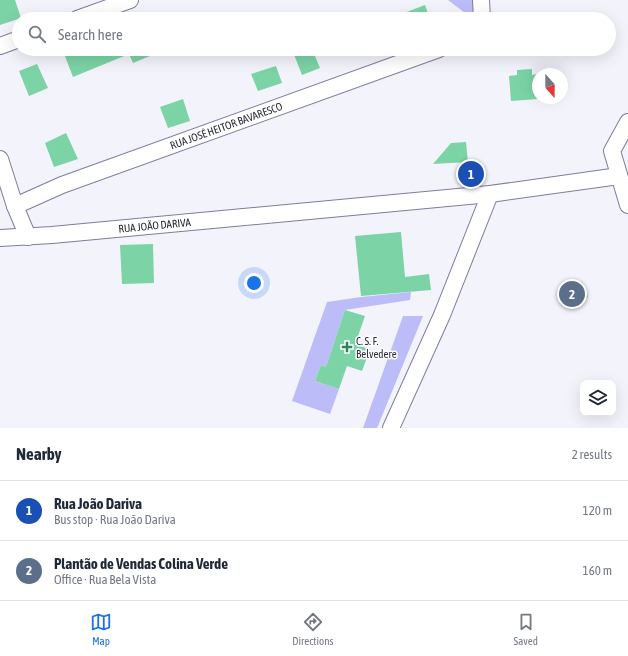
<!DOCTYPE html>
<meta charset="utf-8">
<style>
:root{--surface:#fff;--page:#f6f6f7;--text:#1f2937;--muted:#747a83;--line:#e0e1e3;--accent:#1a73e8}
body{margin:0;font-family:"Asap Condensed",sans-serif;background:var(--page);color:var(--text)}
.controls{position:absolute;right:12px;bottom:12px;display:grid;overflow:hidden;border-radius:8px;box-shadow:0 4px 16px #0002}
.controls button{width:36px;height:36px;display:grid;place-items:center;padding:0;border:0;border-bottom:1px solid var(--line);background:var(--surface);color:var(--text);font:20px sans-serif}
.compass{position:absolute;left:532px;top:68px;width:36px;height:36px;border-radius:50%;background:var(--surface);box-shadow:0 4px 16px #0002;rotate:159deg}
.you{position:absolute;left:254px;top:283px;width:14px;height:14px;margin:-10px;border:3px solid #fff;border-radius:50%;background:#1a73e8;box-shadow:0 0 0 6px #1a73e833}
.badge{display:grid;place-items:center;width:26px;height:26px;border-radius:50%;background:var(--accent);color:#fff;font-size:13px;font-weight:700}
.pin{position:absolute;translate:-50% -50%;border:2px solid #fff;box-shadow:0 1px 4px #0006}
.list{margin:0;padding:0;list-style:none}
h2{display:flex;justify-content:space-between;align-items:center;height:52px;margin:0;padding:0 16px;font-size:17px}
h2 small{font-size:13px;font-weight:400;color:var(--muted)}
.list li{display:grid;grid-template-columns:26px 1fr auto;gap:12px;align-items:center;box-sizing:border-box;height:60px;padding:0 16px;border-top:1px solid var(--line)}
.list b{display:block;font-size:15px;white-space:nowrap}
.list p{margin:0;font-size:13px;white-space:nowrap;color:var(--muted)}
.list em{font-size:13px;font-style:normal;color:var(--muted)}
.icon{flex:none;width:22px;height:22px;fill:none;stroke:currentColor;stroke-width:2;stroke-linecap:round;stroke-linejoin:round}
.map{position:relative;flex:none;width:628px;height:428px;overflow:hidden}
.search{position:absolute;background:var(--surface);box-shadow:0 4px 16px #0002;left:12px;right:12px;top:12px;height:44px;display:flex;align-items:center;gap:10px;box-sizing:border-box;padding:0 14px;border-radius:22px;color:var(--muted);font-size:15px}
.sheet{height:172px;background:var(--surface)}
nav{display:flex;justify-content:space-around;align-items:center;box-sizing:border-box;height:56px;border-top:1px solid var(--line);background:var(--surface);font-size:11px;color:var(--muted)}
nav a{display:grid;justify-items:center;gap:2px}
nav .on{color:var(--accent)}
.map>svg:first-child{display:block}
.green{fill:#bcbcf8}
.building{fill:#7cd3a6}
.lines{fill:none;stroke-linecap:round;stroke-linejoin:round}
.minor-casing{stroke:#7d7d9d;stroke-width:18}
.minor{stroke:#fff;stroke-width:16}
.poi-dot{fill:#2a865d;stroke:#fff;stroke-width:1.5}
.labels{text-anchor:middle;stroke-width:3;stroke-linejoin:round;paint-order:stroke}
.street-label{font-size:11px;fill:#292936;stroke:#fff}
.poi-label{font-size:11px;fill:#292936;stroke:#fff;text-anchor:start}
</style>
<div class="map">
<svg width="628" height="428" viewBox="0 0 628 428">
<rect width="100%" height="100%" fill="#f3f3fb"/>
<path class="green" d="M 448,0 L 481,0 L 482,19 L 473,19 Z
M 411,292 L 410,300 L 345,310 L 326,367 L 321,365 L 315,381 L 339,389 L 330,414 L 292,401 L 327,302 L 361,297 Z
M 403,316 L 423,316 L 377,428 L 363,428 Z"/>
<path class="building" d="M 0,0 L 15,0 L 21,18 L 0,25 Z
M 425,5 L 430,19 L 391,19 L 391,18 Z
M 69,49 L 167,49 L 133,63 L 129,54 L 73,77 L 63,51 Z
M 301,49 L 312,49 L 320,68 L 302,75 L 293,52 Z
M 37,64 L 48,88 L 29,96 L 19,71 Z
M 276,66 L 282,83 L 258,91 L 251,74 Z
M 532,69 L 532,75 L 538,74 L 538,99 L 511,101 L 509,76 L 517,75 L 517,70 Z
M 183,99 L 190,121 L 168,128 L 160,107 Z
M 66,133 L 78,159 L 54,167 L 45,143 Z
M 466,142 L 468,162 L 433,164 L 451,143 Z
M 401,232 L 405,277 L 429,274 L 431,290 L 361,296 L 355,236 Z
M 153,244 L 154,283 L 122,284 L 120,245 Z
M 582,282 L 588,297 L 562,306 L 557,291 Z
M 345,310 L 365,316 L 355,345 L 370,349 L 362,371 L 347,366 L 339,389 L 315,381 L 321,365 L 326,367 Z"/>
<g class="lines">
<defs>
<g id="minor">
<path d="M 481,0 L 482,19"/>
<path d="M 77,19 L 130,0"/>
<path d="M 0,46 L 19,39"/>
<path d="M 628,122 L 612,151 L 628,205"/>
<path d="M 0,159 L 15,206 L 28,237"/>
<path id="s1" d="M 15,206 L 62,185 L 439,49"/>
<path id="s2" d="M 0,238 L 52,235 L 490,194 L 619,176"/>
<path d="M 391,428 L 442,315 L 490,194"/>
</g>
</defs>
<use href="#minor" class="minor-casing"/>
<use href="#minor" class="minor"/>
</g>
<path class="poi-dot" d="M345 341h4v4h4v4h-4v4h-4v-4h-4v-4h4z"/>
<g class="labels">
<g class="street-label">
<text dy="4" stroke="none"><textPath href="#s1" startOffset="226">RUA JOSÉ HEITOR BAVARESCO</textPath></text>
<text dy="4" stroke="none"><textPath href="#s2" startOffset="155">RUA JOÃO DARIVA</textPath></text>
</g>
<g class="poi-label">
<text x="356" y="345">C. S. F.<tspan x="356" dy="13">Belvedere</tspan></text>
</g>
</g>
</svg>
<div class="controls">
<button><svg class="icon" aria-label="layers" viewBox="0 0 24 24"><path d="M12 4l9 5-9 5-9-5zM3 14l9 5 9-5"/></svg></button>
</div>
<svg class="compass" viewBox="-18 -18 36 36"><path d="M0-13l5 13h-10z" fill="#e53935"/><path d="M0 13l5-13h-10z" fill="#747a83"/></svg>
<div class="you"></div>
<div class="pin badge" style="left:471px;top:174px;background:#1a4fb4">1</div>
<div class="pin badge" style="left:572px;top:294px;background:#5c6f8a">2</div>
<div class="search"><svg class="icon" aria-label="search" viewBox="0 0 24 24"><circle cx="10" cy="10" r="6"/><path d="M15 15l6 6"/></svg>Search here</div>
</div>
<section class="sheet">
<h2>Nearby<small>2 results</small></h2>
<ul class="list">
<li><span class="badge" style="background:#1a4fb4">1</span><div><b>Rua João Dariva</b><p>Bus stop · Rua João Dariva</p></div><em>120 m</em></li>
<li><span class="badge" style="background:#5c6f8a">2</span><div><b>Plantão de Vendas Colina Verde</b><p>Office · Rua Bela Vista</p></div><em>160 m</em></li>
</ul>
</section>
<nav>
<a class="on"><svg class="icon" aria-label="map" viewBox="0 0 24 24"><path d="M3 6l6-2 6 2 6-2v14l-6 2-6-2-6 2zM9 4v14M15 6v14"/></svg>Map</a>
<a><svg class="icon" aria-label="directions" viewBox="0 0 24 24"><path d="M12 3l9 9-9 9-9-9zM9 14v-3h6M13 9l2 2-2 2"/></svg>Directions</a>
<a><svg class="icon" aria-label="saved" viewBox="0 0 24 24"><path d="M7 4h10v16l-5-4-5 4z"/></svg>Saved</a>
</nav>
